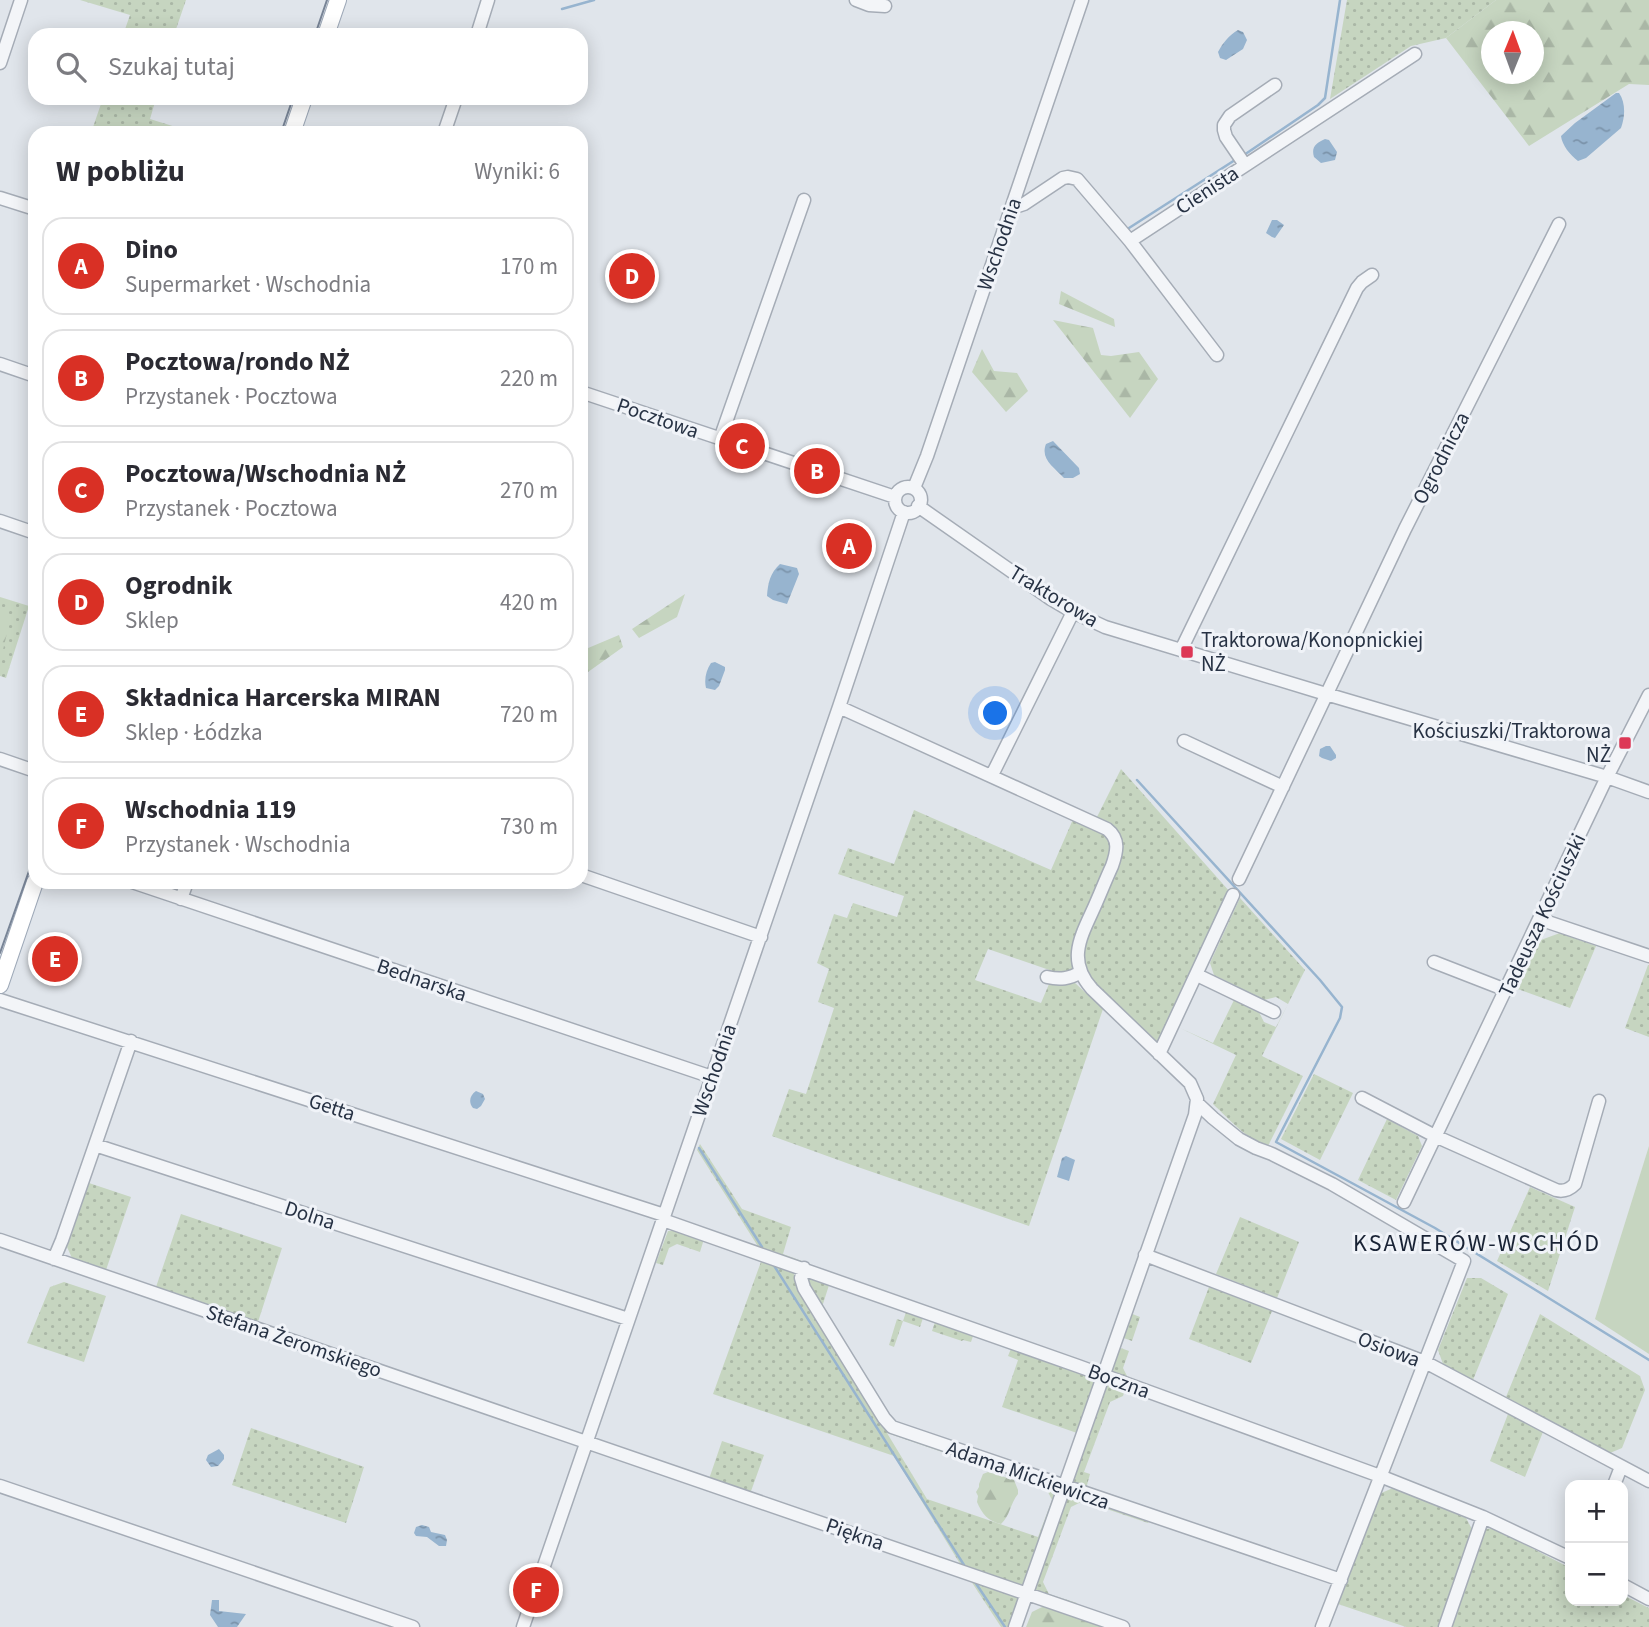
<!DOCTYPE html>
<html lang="pl">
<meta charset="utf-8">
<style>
:root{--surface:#fff;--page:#f2f2f3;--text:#2b2b33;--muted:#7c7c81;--line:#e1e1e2;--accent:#d93025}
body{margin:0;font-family:"Source Sans 3",sans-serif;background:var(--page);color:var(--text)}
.controls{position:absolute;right:21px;bottom:21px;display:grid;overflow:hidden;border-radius:14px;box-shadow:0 4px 18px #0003}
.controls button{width:63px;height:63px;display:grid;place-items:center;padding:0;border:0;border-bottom:2px solid var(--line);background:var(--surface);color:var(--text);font:35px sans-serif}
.compass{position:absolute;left:1481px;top:21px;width:63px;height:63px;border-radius:50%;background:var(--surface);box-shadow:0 4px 18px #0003;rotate:1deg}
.you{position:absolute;left:996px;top:714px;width:24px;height:24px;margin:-18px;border:5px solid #fff;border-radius:50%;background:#1a73e8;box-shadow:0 0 0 10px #1a73e833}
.badge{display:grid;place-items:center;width:46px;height:46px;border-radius:50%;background:var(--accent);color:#fff;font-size:23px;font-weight:700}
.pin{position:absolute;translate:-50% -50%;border:4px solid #fff;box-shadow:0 2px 7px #0006}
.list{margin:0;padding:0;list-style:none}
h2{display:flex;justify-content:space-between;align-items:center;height:91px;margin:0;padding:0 28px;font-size:30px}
h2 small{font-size:23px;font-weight:400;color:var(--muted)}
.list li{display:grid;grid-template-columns:46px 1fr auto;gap:21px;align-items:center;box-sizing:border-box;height:98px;margin:0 14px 14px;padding:0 14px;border:2px solid var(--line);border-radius:21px}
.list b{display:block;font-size:26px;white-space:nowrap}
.list p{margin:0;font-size:23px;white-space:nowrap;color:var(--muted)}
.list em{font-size:23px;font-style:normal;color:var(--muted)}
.icon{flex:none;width:38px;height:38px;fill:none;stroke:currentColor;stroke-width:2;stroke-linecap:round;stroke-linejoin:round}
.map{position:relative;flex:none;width:1649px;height:1627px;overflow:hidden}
.search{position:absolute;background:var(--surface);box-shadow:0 4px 18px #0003;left:28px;top:28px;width:560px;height:77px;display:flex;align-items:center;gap:18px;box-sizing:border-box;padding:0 24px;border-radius:21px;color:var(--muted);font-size:26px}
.panel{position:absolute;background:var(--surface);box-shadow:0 4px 18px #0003;left:28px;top:126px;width:560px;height:763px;border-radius:21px}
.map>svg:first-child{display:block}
.grass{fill:url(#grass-dots);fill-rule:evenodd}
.forest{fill:url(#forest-firs);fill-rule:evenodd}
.garden{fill:#c6d5c0}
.water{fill:url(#water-ripples)}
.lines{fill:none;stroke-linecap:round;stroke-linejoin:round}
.stream{stroke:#97b4cf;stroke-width:2.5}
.minor-casing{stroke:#a5acb6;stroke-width:15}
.major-casing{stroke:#9ea9b8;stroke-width:18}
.minor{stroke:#f3f5f8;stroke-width:12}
.major{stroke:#fff;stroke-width:16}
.tram{stroke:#788496;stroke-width:2}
.poi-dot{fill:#dd3856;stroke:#f0f3f8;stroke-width:2.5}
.labels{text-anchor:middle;stroke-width:6;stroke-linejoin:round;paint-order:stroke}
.street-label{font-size:21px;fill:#273244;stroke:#f0f3f8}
.poi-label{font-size:21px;fill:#273244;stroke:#f0f3f8;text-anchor:start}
.quarter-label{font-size:24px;letter-spacing:2px;fill:#192335;stroke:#f0f3f8}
</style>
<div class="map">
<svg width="1649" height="1627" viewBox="0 0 1649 1627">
<defs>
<pattern id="grass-dots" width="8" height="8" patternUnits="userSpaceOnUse" patternTransform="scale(1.75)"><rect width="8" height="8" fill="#c6d5c0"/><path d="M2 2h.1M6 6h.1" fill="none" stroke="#aab7a6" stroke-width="1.8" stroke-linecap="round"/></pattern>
<pattern id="forest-firs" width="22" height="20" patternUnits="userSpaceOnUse" patternTransform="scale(1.75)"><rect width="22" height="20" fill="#c6d5c0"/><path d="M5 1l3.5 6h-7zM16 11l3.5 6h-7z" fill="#aab7a6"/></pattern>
<pattern id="water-ripples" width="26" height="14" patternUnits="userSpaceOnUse" patternTransform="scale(1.75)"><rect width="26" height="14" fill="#97b4cf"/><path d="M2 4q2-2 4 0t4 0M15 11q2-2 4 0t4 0" fill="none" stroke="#7b93aa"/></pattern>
</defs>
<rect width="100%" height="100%" fill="#e0e5eb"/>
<path class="grass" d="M 80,0 L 186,0 L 174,35 L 123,35 L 130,15 Z
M 1347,0 L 1496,0 L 1446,38 L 1411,46 L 1330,99 Z
M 103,98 L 153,98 L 155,102 L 150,119 L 195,133 L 91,133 Z
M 0,597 L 29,606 L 6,678 L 0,676 Z
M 1121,769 L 1230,892 L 1161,1041 L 1157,1041 L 1153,1038 L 1098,991 L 1086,977 L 1082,950 L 1120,856 L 1096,819 Z
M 914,810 L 1051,870 L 1074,817 C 1089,825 1108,831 1112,850 L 1072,952 L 1072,972 L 1061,974 L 988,949 L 975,980 L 1041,1003 L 1049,984 L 1074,982 L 1103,1009 L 1029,1226 L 852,1165 L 772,1136 L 789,1089 L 806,1094 L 834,1008 L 818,1002 L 829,969 L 817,963 L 834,914 L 847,918 L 853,903 L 897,917 L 904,896 L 838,874 L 848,848 L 894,864 Z
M 1240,898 L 1305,970 L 1262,1056 L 1303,1076 L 1268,1146 C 1247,1140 1229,1119 1213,1104 L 1236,1055 L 1180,1028 L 1213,1043 L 1234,1000 L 1259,1012 L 1264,1022 L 1276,1027 L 1288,1004 L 1276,997 L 1264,1000 L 1214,975 L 1210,963 Z
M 1560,933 L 1596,946 L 1570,1008 L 1515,988 L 1538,941 Z
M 1648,965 L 1649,965 L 1649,1037 L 1625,1028 Z
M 1314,1074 L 1353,1093 L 1320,1160 L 1281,1139 Z
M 1387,1119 L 1418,1136 L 1422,1146 L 1396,1200 L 1358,1180 Z
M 700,1144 L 742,1209 L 791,1227 L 783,1254 L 802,1261 L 802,1263 L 759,1248 L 697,1150 Z
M 89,1183 L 131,1197 L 106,1270 L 72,1258 L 67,1247 Z
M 1530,1187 L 1575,1207 L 1548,1291 L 1497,1261 Z
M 181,1214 L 282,1248 L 258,1322 L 156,1287 Z
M 1240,1217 L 1299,1242 L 1277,1298 L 1216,1274 Z
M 672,1228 L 704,1239 L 700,1252 L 677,1244 L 669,1248 L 663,1265 L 656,1263 L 668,1231 L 671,1231 Z
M 762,1259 L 792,1268 L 800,1290 L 884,1427 L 1052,1487 L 1057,1494 L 1023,1586 L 962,1567 L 894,1456 L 713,1394 ZM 887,1433 L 1046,1488 L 1052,1500 L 1038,1537 L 927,1499 Z
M 808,1277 L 830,1282 L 822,1307 L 887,1410 L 884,1412 L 821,1311 L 806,1279 Z
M 1467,1278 L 1481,1278 L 1508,1294 L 1473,1380 L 1443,1364 L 1438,1350 Z
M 64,1282 L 106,1296 L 84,1362 L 27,1343 L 50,1287 Z
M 1209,1287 L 1272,1311 L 1251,1363 L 1189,1339 Z
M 907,1309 L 924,1315 L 920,1327 L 903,1321 L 894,1347 L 889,1345 L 897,1319 L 903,1321 Z
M 1130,1313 L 1140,1317 L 1132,1341 L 1121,1337 Z
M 1540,1314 L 1640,1376 L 1645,1390 L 1622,1448 L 1610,1453 L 1506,1397 Z
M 936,1319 L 974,1333 L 971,1342 L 963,1340 L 962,1341 L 932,1331 Z
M 1012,1346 L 1090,1374 L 1097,1380 L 1077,1433 L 1002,1407 L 1018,1360 L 1008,1356 Z
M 1118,1347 L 1129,1351 L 1123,1368 L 1129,1380 L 1111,1372 Z
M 1106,1382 L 1126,1387 L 1123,1396 L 1110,1402 L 1084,1472 L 1090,1474 L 1087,1485 L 1088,1488 L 1071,1484 Z
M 1508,1414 L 1543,1432 L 1525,1477 L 1490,1461 Z
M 251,1428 L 364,1467 L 346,1523 L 232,1485 Z
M 722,1441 L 764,1455 L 750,1494 L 709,1479 Z
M 1393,1488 L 1466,1518 L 1473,1531 L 1438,1627 L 1406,1627 L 1338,1604 L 1379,1494 Z
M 1071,1494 L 1149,1521 L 1148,1523 L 1083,1501 L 1071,1507 L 1043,1582 L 1049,1594 L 1077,1603 L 1076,1607 L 1036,1592 L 1034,1587 L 1064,1496 Z
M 1493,1528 L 1570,1568 L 1570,1601 L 1623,1601 L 1623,1595 L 1649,1608 L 1649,1627 L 1449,1627 L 1483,1532 L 1486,1529 Z
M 971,1581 L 1015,1593 L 1020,1600 L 1011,1627 L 1001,1627 Z"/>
<path class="forest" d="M 1496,0 L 1649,0 L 1649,85 L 1629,84 L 1529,146 L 1446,38 ZM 1492,32 L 1534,32 L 1534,74 L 1492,74 Z
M 1061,291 L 1114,319 L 1115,327 L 1059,304 Z
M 1053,320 L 1093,328 L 1101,355 L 1111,356 L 1139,352 L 1158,379 L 1130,418 Z
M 982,349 L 994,371 L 1017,373 L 1028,391 L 1006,412 L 972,372 Z
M 685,594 L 677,617 L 639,638 L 632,629 Z
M 0,605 L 9,625 L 1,658 L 0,658 Z
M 619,635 L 623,647 L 581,677 L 581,651 Z
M 988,1472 L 1014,1480 L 1018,1490 L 1018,1494 C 1010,1504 1010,1516 1001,1524 C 988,1521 982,1514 977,1502 L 978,1496 L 976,1492 L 979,1487 L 979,1484 L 983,1474 Z
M 1044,1606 L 1105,1627 L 1026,1627 L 1032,1612 Z"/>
<path class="garden" d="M 1649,1146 L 1649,1354 L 1595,1319 Z"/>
<path class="water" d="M 1238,30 L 1243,32 L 1247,40 L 1243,49 L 1226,60 L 1220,58 L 1218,52 C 1223,43 1228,36 1238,30 Z
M 1616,93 L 1619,93 C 1626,103 1625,117 1621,128 L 1586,158 L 1578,161 C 1570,155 1562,145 1561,136 L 1575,123 Z
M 1325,139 L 1329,140 L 1337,152 L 1335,160 L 1321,163 L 1314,157 C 1311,147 1316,143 1325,139 Z
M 1272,220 L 1277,220 L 1284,225 L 1275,238 L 1272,237 L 1266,233 Z
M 1053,441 L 1079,468 L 1080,474 L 1073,478 L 1064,478 C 1054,467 1040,459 1046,444 Z
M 780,564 L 797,568 L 799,574 L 787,604 L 773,600 L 767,596 C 768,583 770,573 780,564 Z
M 715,662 L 725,667 L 725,670 L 719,686 L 715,690 L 706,688 C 704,680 706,670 711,663 Z
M 1326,746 L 1330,746 L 1336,755 L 1336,758 L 1331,761 L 1322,758 L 1319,756 L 1320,749 Z
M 476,1091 L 483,1094 L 485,1099 L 481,1106 L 477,1109 L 473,1108 C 468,1102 470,1095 476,1091 Z
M 1066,1156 L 1075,1160 L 1069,1181 L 1057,1177 L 1062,1158 Z
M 219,1449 L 224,1455 L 224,1459 L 218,1466 L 211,1467 L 206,1460 L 208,1455 Z
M 422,1525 L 429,1527 L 431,1532 L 445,1535 L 447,1540 L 446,1546 L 439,1546 L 427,1537 L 416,1536 L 414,1533 L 416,1527 Z
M 212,1600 L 219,1600 L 219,1611 L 246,1614 L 237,1627 L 218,1627 L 210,1615 Z"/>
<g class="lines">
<path class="stream" d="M 562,9 L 594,0
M 1244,155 L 1318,105 L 1325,98 L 1340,0
M 1129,228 L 1235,160
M 1137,780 L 1320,980 L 1342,1007 L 1340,1018 L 1276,1142 L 1435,1228 L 1649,1360
M 699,1148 L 762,1247
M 773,1264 L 964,1565
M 975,1582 L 1005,1627"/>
<defs>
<path id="minor" d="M 856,0 L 869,5 L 885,6
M 477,35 L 488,0
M 0,63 L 21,0
M 444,133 L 456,98
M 1245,165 L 1226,137 L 1224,130 L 1224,125 L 1230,116 L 1275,85
M 0,198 L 35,209
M 1012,208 L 1024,204 L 1063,178 L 1068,177 L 1077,179 L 1130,241 L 1217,355
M 1130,241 L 1415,54
M 0,364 L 35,376
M 581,392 L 895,497
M 720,439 L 804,200
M895 500a13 13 0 1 1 26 0a13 13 0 1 1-26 0Z
M 914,488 L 927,456 L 1082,0
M 918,506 L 1051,599 L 1073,612 L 1105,627 L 1326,694 L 1607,777 L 1649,792
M 0,521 L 35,533
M 1181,650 L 1357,288 L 1362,282 L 1372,275
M 839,707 L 1107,829 C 1120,839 1117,852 1112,866 C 1105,881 1099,897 1092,912 C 1079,940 1068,962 1092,989 L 1190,1083 L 1197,1099 L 1195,1115 L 1015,1627
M 1184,741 L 1283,787
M 0,759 L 35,771
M 992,775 L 1073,612
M 581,875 L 761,937
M 1239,879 L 1405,529 L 1559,224
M 132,882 L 712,1077
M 181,899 L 187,882
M 1539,919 L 1649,956
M 1434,962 L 1506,990
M 1197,975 L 1274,1012
M 1047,977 C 1060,980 1069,979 1081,972
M 0,1000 L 664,1215
M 131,1041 L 95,1145 L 628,1319
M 1159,1054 L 1233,895
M 1362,1098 L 1435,1136 L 1556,1190 C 1564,1192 1569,1190 1575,1184 L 1599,1101
M 1197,1103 L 1213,1118 L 1239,1139 L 1256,1148 L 1272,1154 L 1332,1184 L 1464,1261 L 1322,1627
M 1404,1202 L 1607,777 L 1649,695
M 663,1220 L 1078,1366 L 1380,1476 L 1483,1517 L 1570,1558
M 0,1240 L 1123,1627
M 1145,1255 L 1425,1362 L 1649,1481
M 54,1259 L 62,1240 L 95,1145
M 804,1268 L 801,1278 L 804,1288 L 884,1418 L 892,1427 L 1341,1580
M 1614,1485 L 1621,1467
M 0,1486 L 413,1627
M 1623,1585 L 1649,1599
M 523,1627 L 839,707 L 904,512
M 1445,1627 L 1483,1517"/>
<path id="major" d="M 326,35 L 338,0
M 292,133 L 304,98
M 0,985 L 35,882"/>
</defs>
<use href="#minor" class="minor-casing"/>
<use href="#major" class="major-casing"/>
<use href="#minor" class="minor"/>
<use href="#major" class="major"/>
<path class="tram" d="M 315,35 L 327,0
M 281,133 L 293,98
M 0,953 L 35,854"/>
</g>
<g class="poi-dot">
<rect x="1180" y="645" width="14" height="14" rx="3.5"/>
<rect x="1618" y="736" width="14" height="14" rx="3.5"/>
</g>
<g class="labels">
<g class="street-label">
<text transform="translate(1207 190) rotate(-33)" y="7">Cienista</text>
<text transform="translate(999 244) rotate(-71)" y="7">Wschodnia</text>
<text transform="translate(658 418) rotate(19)" y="7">Pocztowa</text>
<text transform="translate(1441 458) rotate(-63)" y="7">Ogrodnicza</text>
<text transform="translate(1054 596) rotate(31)" y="7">Traktorowa</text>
<text transform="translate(1542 915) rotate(-65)" y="7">Tadeusza Kościuszki</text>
<text transform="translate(422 980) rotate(19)" y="7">Bednarska</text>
<text transform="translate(714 1070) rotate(-71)" y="7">Wschodnia</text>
<text transform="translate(332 1107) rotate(18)" y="7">Getta</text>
<text transform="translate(310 1215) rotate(18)" y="7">Dolna</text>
<text transform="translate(294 1341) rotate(19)" y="7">Stefana Żeromskiego</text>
<text transform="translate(1389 1349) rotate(21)" y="7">Osiowa</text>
<text transform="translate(1119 1381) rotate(20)" y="7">Boczna</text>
<text transform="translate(1028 1475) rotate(19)" y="7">Adama Mickiewicza</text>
<text transform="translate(855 1534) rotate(19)" y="7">Piękna</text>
</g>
<g class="poi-label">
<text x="1201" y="647">Traktorowa/Konopnickiej<tspan x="1201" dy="24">NŻ</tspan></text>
<text x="1611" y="738" text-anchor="end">Kościuszki/Traktorowa<tspan x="1611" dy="24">NŻ</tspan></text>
</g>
<g class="quarter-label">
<text x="1477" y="1251">KSAWERÓW-WSCHÓD</text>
</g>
</g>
</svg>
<div class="controls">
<button>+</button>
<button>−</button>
</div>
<svg class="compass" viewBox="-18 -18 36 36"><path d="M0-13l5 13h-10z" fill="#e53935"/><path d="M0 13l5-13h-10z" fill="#7c7c81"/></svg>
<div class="you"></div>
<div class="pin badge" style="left:849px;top:546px">A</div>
<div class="pin badge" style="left:817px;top:471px">B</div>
<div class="pin badge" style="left:742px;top:446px">C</div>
<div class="pin badge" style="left:632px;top:276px">D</div>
<div class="pin badge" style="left:55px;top:959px">E</div>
<div class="pin badge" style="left:536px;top:1590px">F</div>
<div class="search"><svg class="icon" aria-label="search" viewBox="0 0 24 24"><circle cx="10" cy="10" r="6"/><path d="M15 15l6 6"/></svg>Szukaj tutaj</div>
<section class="panel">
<h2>W pobliżu<small>Wyniki: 6</small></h2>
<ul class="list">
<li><span class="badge">A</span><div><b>Dino</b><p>Supermarket · Wschodnia</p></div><em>170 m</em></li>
<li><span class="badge">B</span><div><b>Pocztowa/rondo NŻ</b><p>Przystanek · Pocztowa</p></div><em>220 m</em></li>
<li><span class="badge">C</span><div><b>Pocztowa/Wschodnia NŻ</b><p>Przystanek · Pocztowa</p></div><em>270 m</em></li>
<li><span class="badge">D</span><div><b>Ogrodnik</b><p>Sklep</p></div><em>420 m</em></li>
<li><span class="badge">E</span><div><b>Składnica Harcerska MIRAN</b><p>Sklep · Łódzka</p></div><em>720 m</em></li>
<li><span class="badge">F</span><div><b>Wschodnia 119</b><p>Przystanek · Wschodnia</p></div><em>730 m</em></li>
</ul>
</section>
</div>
